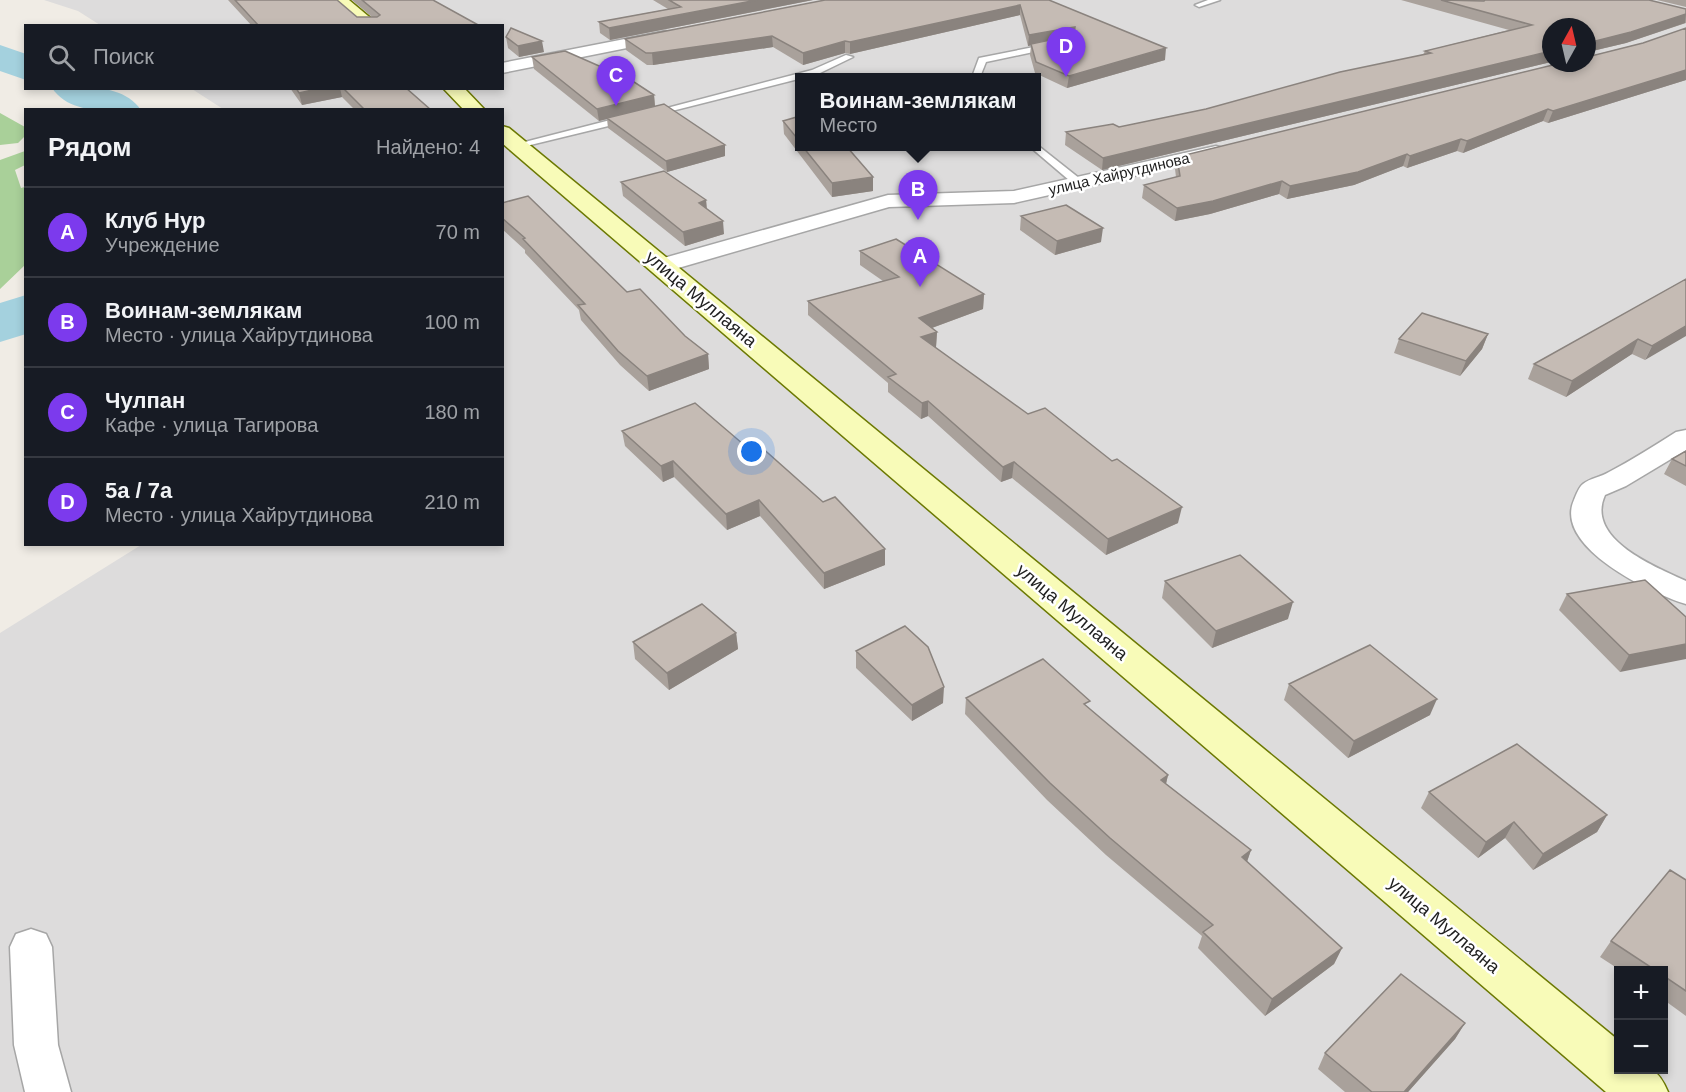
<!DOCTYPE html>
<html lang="ru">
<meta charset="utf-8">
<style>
:root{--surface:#171b24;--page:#20242c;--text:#f1f3f6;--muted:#9ea1a6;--line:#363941;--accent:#7c3aed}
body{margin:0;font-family:Helvetica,sans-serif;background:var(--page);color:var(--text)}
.controls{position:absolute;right:18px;bottom:18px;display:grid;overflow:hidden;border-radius:0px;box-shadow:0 3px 9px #0003}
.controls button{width:54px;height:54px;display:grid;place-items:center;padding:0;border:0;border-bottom:2px solid var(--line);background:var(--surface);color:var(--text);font:30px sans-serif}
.compass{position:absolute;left:1542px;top:18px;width:54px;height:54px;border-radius:50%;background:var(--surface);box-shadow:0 3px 9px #0003;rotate:8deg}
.you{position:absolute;left:752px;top:452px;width:21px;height:21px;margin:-15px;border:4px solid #fff;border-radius:50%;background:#1a73e8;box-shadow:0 0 0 9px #1a73e833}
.badge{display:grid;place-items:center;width:39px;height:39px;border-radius:50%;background:var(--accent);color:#fff;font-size:20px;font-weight:700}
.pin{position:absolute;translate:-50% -50px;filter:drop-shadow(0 2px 3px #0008)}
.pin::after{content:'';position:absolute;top:32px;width:21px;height:18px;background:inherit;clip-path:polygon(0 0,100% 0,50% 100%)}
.popup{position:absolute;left:795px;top:73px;width:246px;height:78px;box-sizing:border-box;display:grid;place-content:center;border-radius:0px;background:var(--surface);filter:drop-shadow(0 2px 4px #0005);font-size:20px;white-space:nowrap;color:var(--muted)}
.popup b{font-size:22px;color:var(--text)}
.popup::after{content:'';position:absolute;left:50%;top:100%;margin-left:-12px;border:12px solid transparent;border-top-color:var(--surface)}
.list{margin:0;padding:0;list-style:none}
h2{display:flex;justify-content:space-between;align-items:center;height:78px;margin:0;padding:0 24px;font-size:26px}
h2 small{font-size:20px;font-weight:400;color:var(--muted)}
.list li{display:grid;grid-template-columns:39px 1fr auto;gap:18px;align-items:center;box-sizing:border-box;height:90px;padding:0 24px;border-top:2px solid var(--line)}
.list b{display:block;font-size:22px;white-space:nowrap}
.list p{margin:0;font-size:20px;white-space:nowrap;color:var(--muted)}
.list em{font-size:20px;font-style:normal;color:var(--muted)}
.icon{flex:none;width:33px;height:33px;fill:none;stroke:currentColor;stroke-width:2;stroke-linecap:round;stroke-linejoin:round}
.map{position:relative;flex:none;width:1686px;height:1092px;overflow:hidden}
.search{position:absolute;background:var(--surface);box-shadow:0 3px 9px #0003;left:24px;top:24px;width:480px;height:66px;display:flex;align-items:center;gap:15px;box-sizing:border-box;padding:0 21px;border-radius:0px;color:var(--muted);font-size:22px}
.panel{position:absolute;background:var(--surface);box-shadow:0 3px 9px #0003;left:24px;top:108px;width:480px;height:438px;border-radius:0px}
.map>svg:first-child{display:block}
.residential{fill:#dddcdc;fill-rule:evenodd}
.forest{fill:#a9d099}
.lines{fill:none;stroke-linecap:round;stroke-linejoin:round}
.river{fill:#a4d1de;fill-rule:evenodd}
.lane-casing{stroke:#a6a6a6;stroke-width:3}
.street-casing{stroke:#a6a6a6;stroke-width:3}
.secondary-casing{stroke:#6c7903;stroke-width:3}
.lane{fill:#fff;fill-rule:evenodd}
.street{fill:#fff;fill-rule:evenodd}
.secondary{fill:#f8fbb8;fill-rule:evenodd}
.wall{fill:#a9a19b}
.shaded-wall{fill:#8a837e}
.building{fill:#c5bbb4;stroke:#8a837e;stroke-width:1.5}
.labels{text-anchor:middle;stroke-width:5;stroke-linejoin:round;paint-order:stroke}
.far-street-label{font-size:15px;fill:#1f1f1f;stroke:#fff}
.street-label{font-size:18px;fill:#1f1f1f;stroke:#fff}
</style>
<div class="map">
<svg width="1686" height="1092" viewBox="0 0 1686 1092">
<rect width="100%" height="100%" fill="#f0ece5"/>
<path class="residential" d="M 44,0 L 1686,0 L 1686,1092 L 0,1092 L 0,633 L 141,545 L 502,544 L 502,110 L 223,109 L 192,89 L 502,88 L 502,26 L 100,25 L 78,11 ZM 1551,27 L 1587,27 L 1587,63 L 1551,63 ZM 800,77 L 1036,77 L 1036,146 L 800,146 ZM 1618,970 L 1664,970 L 1664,1070 L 1618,1070 Z"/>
<path class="forest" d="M 0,113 L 25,127 L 25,136 L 18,143 L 0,145 Z
M 25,151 L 25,165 L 15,170 L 21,188 L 25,187 L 25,265 L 0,289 L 0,160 Z"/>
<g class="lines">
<path class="river" d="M 0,45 L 26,54 L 26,80 L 0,71 Z
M 52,88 C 81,88 122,82 141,110 C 111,110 71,116 52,88 Z
M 26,295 L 26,334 L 0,342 L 0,303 Z"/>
<defs>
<path id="lane" d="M 1208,0 L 1220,0 L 1199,7 L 1195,5 Z
M 1049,44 L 1053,46 L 1052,48 L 986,62 L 980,77 L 972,77 L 979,58 Z
M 846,55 L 853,57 L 818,74 L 652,116 L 648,113 L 812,70 Z
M 626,116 L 631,119 L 629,121 L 518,148 L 513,145 Z
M 1036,144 L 1084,182 L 1084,186 L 1076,186 L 1029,146 L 1036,146 Z"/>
<path id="street" d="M 666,31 L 674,36 L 672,39 L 502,73 L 502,63 Z
M 1216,146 L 1223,148 L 1225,152 L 1223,156 L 1014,203 L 889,207 L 661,273 L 653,271 L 650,266 L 653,261 L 888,195 L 1014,191 Z
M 1686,430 L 1686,450 L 1626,486 L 1605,495 C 1585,539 1655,567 1686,581 L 1686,604 C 1652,594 1553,547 1574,500 C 1576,495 1579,487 1583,484 C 1590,478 1601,477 1609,472 C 1632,460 1654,446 1676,432 Z
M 31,929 L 46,934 L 52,947 L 58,1045 L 71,1092 L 25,1092 L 14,1045 L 10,947 L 16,934 Z"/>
<path id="secondary" d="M 331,0 L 349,0 L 380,26 L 361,26 Z
M 443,88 L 464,88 L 485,110 L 464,110 Z
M 502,126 L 509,128 L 1618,1040 L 1618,1070 C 1648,1070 1655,1062 1668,1092 L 1606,1092 L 502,143 Z"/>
</defs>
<use href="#lane" class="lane-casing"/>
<use href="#street" class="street-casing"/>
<use href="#secondary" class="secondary-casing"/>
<use href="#lane" class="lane"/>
<use href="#street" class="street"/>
<use href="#secondary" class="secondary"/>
</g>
<path class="wall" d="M 228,0 L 337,0 L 357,17 L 372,17 L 352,0 L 433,0 L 480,26 L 252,26 Z
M 653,0 L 813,0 L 610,40 L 600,33 L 599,22 L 668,9 Z
M 1049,0 L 1165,60 L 1067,88 L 1035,73 L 1030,55 L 1031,45 L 1028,46 L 1020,15 L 850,54 L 845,53 L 803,65 L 773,47 L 653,65 L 647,65 L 626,50 L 625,39 Z
M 1401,0 L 1649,0 L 1686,14 L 1686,23 L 1626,43 L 1588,52 L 1587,55 L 1587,27 L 1551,27 L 1551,62 L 1102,170 L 1065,145 L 1066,132 L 1119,127 L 1206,109 L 1423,55 L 1425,51 L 1509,30 Z
M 1657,0 L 1686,0 L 1686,7 Z
M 1686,28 L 1686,80 L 1548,123 L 1543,121 L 1463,153 L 1457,151 L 1407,168 L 1403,166 L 1354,185 L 1287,199 L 1279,194 L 1210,214 L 1175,221 L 1142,198 L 1144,185 L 1176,177 L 1175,169 L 1177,157 L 1643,43 Z
M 506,37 L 544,52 L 519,57 L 508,48 Z
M 532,57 L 654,95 L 655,106 L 725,145 L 725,156 L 667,172 L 608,128 L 607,119 L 599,121 L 534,69 Z
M 290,88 L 406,88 L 431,110 L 355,110 L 342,97 L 302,105 Z
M 800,116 L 800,147 L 847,147 L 873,191 L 832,197 L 784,134 L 783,121 Z
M 621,182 L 706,200 L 707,209 L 724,234 L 685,246 L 623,196 Z
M 502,203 L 627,292 L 685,336 L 708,354 L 709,369 L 649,391 L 620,365 L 581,320 L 579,310 L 525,253 L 525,250 L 502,229 Z
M 1021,216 L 1101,242 L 1055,255 L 1020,230 Z
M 860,251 L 984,294 L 983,309 L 932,328 L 937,332 L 936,347 L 935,347 L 1178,523 L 1106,555 L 1012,478 L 1001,482 L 928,416 L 921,419 L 888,392 L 888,383 L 808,315 L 808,301 L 883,281 L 860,265 Z
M 1686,279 L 1645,360 L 1632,354 L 1566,397 L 1528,379 L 1534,364 Z
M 1488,334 L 1482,349 L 1460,376 L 1394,353 L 1399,339 Z
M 622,431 L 885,565 L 824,589 L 760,516 L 727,530 L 674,477 L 663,482 L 625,446 Z
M 1686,451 L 1686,486 L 1664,474 L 1672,459 Z
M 1165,581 L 1288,619 L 1212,648 L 1162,598 Z
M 1567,594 L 1686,617 L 1620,672 L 1559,610 Z
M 736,633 L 738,649 L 669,690 L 635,659 L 633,642 Z
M 856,651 L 943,703 L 912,721 L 856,668 Z
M 1289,684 L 1430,715 L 1348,758 L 1284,700 Z
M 966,698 L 1088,708 L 1168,775 L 1166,784 L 1251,850 L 1247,862 L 1342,948 L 1334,964 L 1265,1016 L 1198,948 L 1202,936 L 1106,855 L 1047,800 L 965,714 Z
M 1429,792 L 1607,815 L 1597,832 L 1533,870 L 1505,838 L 1478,858 L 1421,808 Z
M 1686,880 L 1686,1016 L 1664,1000 L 1664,970 L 1620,970 L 1600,957 L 1611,941 Z
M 1465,1023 L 1455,1039 L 1408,1092 L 1345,1092 L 1318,1069 L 1325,1053 Z"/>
<path class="shaded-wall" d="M 757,0 L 813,0 L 610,40 L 609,28 Z
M 1020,5 L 1020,15 L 850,54 L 850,42 Z
M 1686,14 L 1685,23 L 1626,43 L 1588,52 L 1591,42 Z
M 1075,27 L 1074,38 L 1028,46 L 1029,35 Z
M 772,36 L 773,47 L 653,65 L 652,53 Z
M 542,41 L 544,52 L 519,57 L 518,46 Z
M 845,41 L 845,53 L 803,65 L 803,53 Z
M 1166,48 L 1165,60 L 1067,88 L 1069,76 Z
M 1551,51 L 1551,62 L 1102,170 L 1103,158 Z
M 1686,70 L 1686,80 L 1548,123 L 1553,111 Z
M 321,88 L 340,88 L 342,97 L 302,105 L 299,93 Z
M 654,95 L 655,107 L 607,118 L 607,119 L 599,121 L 597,109 Z
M 1548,109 L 1543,121 L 1463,153 L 1467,141 Z
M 1461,139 L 1457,151 L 1407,168 L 1410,156 Z
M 725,145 L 725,156 L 667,172 L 666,161 Z
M 1407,154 L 1403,166 L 1354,185 L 1287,199 L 1290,186 Z
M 873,177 L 873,191 L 832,197 L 832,183 Z
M 1282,181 L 1279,194 L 1210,214 L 1175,221 L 1177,208 Z
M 706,200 L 707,214 L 699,203 Z
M 723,221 L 724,234 L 685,246 L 683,232 Z
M 1103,228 L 1101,242 L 1055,255 L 1057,241 Z
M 984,294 L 983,309 L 918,333 L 919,318 Z
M 1686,326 L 1686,336 L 1645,360 L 1652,346 Z
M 937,332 L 936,347 L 920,352 L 921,337 Z
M 1488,334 L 1482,349 L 1460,376 L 1466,361 Z
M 1638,339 L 1632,354 L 1566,397 L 1572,381 Z
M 708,354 L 709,369 L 649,391 L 647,376 Z
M 928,401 L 928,416 L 921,419 L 922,403 Z
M 673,461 L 674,477 L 663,482 L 661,466 Z
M 1014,462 L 1012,478 L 1001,482 L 1003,467 Z
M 759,500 L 760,516 L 727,530 L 726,514 Z
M 1182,507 L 1178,523 L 1106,555 L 1108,539 Z
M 885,549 L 885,565 L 824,589 L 824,573 Z
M 1293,602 L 1288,619 L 1212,648 L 1216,631 Z
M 736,633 L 738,649 L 669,690 L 667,673 Z
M 1686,644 L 1686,659 L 1620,672 L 1629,655 Z
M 944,687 L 943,703 L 912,721 L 912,705 Z
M 1437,699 L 1430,715 L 1348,758 L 1354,741 Z
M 1168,775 L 1164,792 L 1161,780 Z
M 1607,815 L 1597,832 L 1533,870 L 1543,854 Z
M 1514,822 L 1505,838 L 1478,858 L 1486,842 Z
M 1251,850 L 1245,867 L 1242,857 Z
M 1342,948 L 1334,964 L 1265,1016 L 1272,999 Z
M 1465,1023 L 1455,1039 L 1408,1092 L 1404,1092 Z"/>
<path class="building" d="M 235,0 L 337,0 L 357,17 L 377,17 L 380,15 L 362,0 L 433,0 L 480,26 L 259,26 Z
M 669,0 L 757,0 L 609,28 L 599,22 L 681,7 Z
M 825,0 L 1049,0 L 1166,48 L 1069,76 L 1036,62 L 1031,44 L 1074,35 L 1075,27 L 1029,35 L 1020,5 L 850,42 L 845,41 L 803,53 L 772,36 L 652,53 L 646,53 L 625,39 Z
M 1441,0 L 1484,1 L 1485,0 L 1649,0 L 1686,9 L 1686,14 L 1631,32 L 1591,42 L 1589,50 L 1587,50 L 1587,27 L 1551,27 L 1551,51 L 1103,158 L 1066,132 L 1113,124 L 1119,127 L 1206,109 L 1340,72 L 1431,53 L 1425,51 L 1532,25 Z
M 511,28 L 542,41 L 518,46 L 506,37 Z
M 1686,28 L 1686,70 L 1553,111 L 1548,109 L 1467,141 L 1461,139 L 1410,156 L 1407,154 L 1358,172 L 1290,186 L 1282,181 L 1213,201 L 1177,208 L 1144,185 L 1180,176 L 1177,157 L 1561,63 L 1587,63 L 1587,57 L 1643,43 Z
M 565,51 L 631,80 L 654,95 L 597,109 L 532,57 Z
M 296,88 L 321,88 L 299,93 Z
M 343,88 L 406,88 L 431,110 L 365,110 Z
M 664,104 L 725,145 L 666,161 L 607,118 Z
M 800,116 L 800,142 L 783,121 Z
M 803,147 L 847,147 L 873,177 L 832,183 Z
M 664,171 L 706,200 L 699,203 L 723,221 L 683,232 L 621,182 Z
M 528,196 L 627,292 L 640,289 L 685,336 L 708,354 L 647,376 L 618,351 L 578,305 L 585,304 L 523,239 L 525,238 L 502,218 L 502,203 Z
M 1066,205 L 1103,228 L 1057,241 L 1021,216 Z
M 896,239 L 984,294 L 919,318 L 937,332 L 921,337 L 1028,414 L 1045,408 L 1112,461 L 1117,459 L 1182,507 L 1108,539 L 1014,462 L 1003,467 L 928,401 L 922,403 L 888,377 L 896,374 L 808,301 L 899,277 L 860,251 Z
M 1686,279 L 1686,326 L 1652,346 L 1638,339 L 1572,381 L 1534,364 Z
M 1422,313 L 1488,334 L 1466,361 L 1399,339 Z
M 695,403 L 750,450 L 760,446 L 823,502 L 835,497 L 885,549 L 824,573 L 759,500 L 726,514 L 673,461 L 661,466 L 622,431 Z
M 1686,451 L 1686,466 L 1672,459 Z
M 1240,555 L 1293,602 L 1216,631 L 1165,581 Z
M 1645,580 L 1686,617 L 1686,644 L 1629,655 L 1567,594 Z
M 702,604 L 736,633 L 667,673 L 633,642 Z
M 905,626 L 928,647 L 944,687 L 912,705 L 856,651 Z
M 1370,645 L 1437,699 L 1354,741 L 1289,684 Z
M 1043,659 L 1090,701 L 1084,704 L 1168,775 L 1161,780 L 1251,850 L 1242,857 L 1342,948 L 1272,999 L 1203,932 L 1213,925 L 1110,838 L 1050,783 L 966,698 Z
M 1517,744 L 1607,815 L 1543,854 L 1514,822 L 1486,842 L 1429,792 Z
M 1670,870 L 1686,880 L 1686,991 L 1664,976 L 1664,970 L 1655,970 L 1611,941 Z
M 1401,974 L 1465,1023 L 1404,1092 L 1372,1092 L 1325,1053 Z"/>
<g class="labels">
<g class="far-street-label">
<text transform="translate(1119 174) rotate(-13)" y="5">улица Хайрутдинова</text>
</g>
<g class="street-label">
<text transform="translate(701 299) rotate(40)" y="6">улица Муллаяна</text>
<text transform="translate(1072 612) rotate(40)" y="6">улица Муллаяна</text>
<text transform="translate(1444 925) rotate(40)" y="6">улица Муллаяна</text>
</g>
</g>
</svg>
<div class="controls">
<button>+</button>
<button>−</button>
</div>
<svg class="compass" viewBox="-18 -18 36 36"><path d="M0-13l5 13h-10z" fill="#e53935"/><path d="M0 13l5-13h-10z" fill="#9ea1a6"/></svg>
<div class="you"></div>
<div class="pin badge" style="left:920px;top:287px">A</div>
<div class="pin badge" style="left:918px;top:220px">B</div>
<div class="popup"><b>Воинам-землякам</b>Место</div>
<div class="pin badge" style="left:616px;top:106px">C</div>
<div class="pin badge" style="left:1066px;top:77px">D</div>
<div class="search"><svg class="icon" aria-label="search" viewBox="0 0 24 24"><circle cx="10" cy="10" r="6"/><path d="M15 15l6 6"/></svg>Поиск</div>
<section class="panel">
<h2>Рядом<small>Найдено: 4</small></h2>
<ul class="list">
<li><span class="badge">A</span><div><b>Клуб Нур</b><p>Учреждение</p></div><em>70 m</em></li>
<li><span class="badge">B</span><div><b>Воинам-землякам</b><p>Место · улица Хайрутдинова</p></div><em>100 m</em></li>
<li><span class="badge">C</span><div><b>Чулпан</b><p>Кафе · улица Тагирова</p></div><em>180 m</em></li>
<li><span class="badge">D</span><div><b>5а / 7а</b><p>Место · улица Хайрутдинова</p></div><em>210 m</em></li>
</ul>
</section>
</div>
